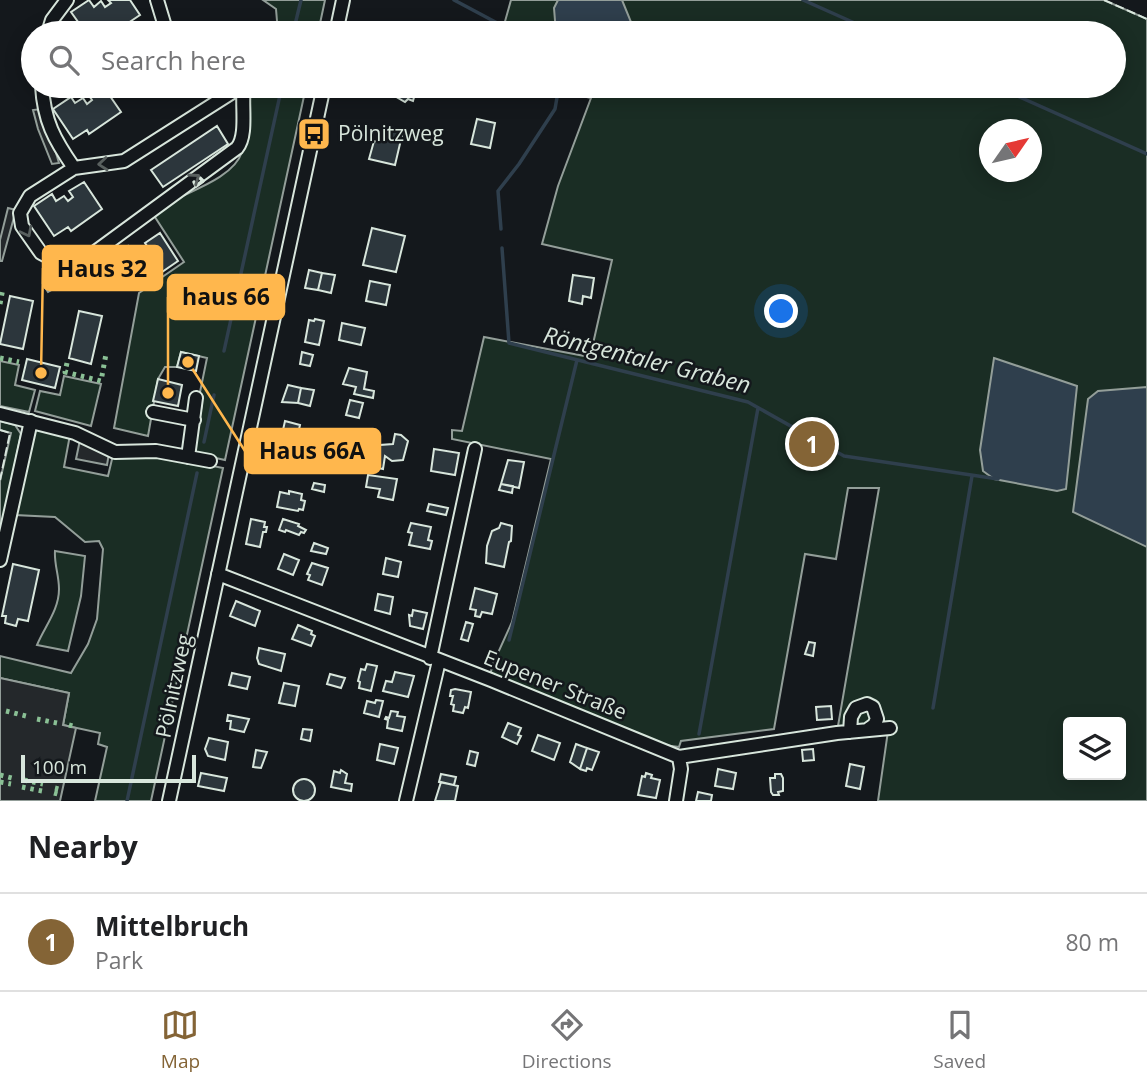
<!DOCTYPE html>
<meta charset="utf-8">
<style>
:root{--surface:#fff;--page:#f2f2f2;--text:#202124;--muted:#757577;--line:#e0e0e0;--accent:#846436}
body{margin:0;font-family:"Open Sans",sans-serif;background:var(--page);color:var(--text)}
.controls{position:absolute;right:21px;bottom:21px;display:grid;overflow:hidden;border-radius:7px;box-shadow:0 4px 18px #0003}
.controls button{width:63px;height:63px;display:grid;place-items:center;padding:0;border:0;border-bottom:2px solid var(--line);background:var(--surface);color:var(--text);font:35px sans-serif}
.compass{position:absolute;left:979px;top:119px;width:63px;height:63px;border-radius:50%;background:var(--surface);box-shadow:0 4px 18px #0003;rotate:56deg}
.scale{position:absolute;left:21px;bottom:18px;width:175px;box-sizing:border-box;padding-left:7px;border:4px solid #d8e6dc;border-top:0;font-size:19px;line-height:24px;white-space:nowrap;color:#d8e6dc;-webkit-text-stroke:5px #14181c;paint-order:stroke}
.you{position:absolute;left:782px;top:312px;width:24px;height:24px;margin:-18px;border:5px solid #fff;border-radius:50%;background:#1a73e8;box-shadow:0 0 0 10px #1a73e833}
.badge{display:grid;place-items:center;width:46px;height:46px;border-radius:50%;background:var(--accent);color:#fff;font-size:23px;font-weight:700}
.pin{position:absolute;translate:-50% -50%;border:4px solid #fff;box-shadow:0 2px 7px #0006}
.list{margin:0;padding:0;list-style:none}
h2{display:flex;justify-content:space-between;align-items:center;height:91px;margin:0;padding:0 28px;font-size:30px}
h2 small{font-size:23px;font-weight:400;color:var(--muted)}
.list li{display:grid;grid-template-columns:46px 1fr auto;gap:21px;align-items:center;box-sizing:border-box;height:98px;padding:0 28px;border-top:2px solid var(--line)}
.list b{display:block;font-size:26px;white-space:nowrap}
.list p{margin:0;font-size:23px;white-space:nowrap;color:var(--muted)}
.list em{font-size:23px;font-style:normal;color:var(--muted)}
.icon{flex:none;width:38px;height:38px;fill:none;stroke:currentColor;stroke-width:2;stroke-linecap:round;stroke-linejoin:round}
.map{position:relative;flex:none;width:1147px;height:801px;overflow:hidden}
.search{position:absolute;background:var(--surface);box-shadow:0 4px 18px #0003;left:21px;right:21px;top:21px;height:77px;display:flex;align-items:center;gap:18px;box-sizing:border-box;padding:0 24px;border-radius:38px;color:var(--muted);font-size:26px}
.sheet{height:189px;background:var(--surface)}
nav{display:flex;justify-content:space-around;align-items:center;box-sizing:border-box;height:98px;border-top:2px solid var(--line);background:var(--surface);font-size:19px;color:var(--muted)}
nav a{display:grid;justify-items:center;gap:4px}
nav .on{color:var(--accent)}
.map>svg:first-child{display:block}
.green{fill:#1a2d24;stroke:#939e99;stroke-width:2;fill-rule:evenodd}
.parking{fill:#24282b;stroke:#939e99;stroke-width:2}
.water{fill:#2f3f4d;stroke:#939e99;stroke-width:2}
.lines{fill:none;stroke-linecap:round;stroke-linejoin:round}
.stream{stroke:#2f3f4d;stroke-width:3.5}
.building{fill:#2c363c;stroke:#d8e6dc;stroke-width:2}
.minor-casing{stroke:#d8e6dc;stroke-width:16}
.minor{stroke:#14181c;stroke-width:12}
.hedge{stroke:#8ac095;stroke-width:5;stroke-dasharray:3.5 5;stroke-linecap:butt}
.fence{stroke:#d8e6dc;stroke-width:2;stroke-dasharray:9 3.5;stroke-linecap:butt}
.wall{stroke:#d8e6dc;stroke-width:3.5}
.oneway{stroke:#59605f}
.labels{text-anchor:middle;stroke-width:5;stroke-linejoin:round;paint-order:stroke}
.poi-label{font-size:21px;fill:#d8e6dc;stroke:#14181c;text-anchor:start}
.street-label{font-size:21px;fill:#d8e6dc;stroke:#14181c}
.water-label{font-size:23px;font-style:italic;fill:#d8e6dc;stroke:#14181c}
.leader{fill:none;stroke:#ffb74d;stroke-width:2.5}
.callout-dot{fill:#ffb74d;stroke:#14181c;stroke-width:2.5}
.callout{fill:#ffb74d;stroke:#ffb74d;stroke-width:2.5}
.callout-label{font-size:23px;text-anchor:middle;font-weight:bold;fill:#111}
</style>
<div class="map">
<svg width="1147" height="801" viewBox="0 0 1147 801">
<rect width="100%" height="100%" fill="#14181c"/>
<path class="green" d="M 263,0 L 325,0 L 318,33 L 278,33 L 276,9 Z
M 511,0 L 1104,0 L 1147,19 L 1147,801 L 878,801 L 889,724 L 838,726 L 879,488 L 848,488 L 836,559 L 805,554 L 774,729 L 681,741 L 679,747 L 664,745 L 490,678 L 492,666 L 512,622 L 551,459 L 452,439 L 452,430 L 462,431 L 484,337 L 590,357 L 612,260 L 542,244 L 558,186 L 591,98 L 561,91 L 561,86 L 1114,86 L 1114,33 L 527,33 L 504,25 ZM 990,130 L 1032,130 L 1032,172 L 990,172 ZM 1068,722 L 1121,722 L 1121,775 L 1068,775 Z
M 257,86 L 306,87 L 225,460 L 193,453 L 202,404 L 199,397 L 207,358 L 181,352 L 177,367 L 165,367 L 158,379 L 148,436 L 114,428 L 139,293 L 184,262 L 153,214 C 160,209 168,203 176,199 C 196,189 234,176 242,152 C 248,133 247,112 248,92 Z
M 0,361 L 19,365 L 15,385 L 35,390 L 29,412 L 0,406 Z
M 64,376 L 101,384 L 91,426 L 35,411 L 40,391 L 60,395 Z
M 0,421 L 15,425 L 21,434 L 0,536 L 0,481 L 11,433 L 0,430 Z
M 41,428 L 70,435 L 64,467 L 108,476 L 113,455 L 158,455 L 223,468 L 151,801 L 95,801 L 107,747 L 98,744 L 100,733 L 63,725 L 69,693 L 0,678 L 0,656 L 71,673 L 88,644 L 97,619 L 103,549 L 99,541 L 85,542 L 55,517 L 15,515 L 32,431 Z
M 55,551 L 85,556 L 81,596 L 68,651 L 37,645 C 45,626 59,610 59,589 C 59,575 54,564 55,551 Z"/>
<path class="parking" d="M 41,109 L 56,153 L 59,163 L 52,164 L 38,129 L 33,110 Z
M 8,208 L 16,210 L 2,261 L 0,261 L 0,240 Z
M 94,256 L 98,264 L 48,292 L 43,284 Z
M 80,440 L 109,453 L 107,465 L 76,459 Z
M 0,678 L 69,693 L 63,725 L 76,728 L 60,801 L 0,801 Z"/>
<path class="water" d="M 558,0 L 622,0 L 631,22 L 628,33 L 556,33 L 554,8 Z
M 994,358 L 1077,386 L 1066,489 L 1057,491 L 994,479 L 983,471 L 980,450 Z
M 1147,387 L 1147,547 L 1073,512 L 1088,399 L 1098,391 Z"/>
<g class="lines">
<path class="stream" d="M 454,0 L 501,25 L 531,33
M 803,0 L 877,33
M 293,33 L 301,0
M 995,86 L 1147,154
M 501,229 L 498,191 L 519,164 L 555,109 L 559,86
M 502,248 L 509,343 L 748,402 L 844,456 L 998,479
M 224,351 L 282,86
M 204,442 L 214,395
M 509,640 L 577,360
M 933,708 L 972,476
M 699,734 L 758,408
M 127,801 L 197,473"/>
</g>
<path class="building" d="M 89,0 L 94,7 L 101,1 L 105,7 L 111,3 L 108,0 L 130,0 L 140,15 L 113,33 L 86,33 L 71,12 Z
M 100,86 L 103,86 L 121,112 L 89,134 L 87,130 L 73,139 L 53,109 L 71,97 L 75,103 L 83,98 L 87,104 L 92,100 L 88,94 Z
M 392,86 L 422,86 L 420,92 L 416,90 L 413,101 L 408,99 L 405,102 L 393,95 L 395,88 Z
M 477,119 L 495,123 L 490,148 L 471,144 Z
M 217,126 L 228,144 L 163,187 L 151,170 Z
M 390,127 L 403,131 L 395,165 L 369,159 L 374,141 L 381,142 L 382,138 L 387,139 Z
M 84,182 L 102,209 L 71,231 L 68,227 L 54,236 L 34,206 L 52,194 L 56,201 L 64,196 L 68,201 L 73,197 L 69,191 Z
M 372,228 L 405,236 L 396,272 L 363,265 Z
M 160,233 L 178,261 L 146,283 L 144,279 L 130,289 L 109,258 L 128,246 L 132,253 L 140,248 L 143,253 L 149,249 L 145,243 Z
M 309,270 L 322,273 L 318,290 L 305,288 Z
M 322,273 L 335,275 L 331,293 L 318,290 Z
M 573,275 L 594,278 L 591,298 L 583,296 L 582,304 L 569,301 Z
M 370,281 L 390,285 L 386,305 L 366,301 Z
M 10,296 L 33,301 L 23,349 L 0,344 Z
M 79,311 L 102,316 L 91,364 L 69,358 Z
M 315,319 L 324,321 L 319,345 L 305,342 L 309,320 L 314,321 Z
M 342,323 L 365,328 L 361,345 L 339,340 Z
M 181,352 L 199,356 L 196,371 L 177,367 Z
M 302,352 L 313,355 L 310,366 L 300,364 Z
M 27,359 L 60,367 L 55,388 L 22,380 Z
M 349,368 L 367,372 L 364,389 L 374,391 L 373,398 L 354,394 L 356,387 L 343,384 Z
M 158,379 L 182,385 L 178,406 L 153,401 Z
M 288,385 L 301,388 L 298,403 L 282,402 Z
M 301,388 L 314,390 L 310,406 L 298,403 Z
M 350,400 L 363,403 L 359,418 L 346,415 Z
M 285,421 L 300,425 L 296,443 L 281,439 Z
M 395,434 L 401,435 L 408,441 L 403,460 L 392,461 L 385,456 L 383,469 L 369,466 L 371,453 L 380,455 L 380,445 L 393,444 Z
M 434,449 L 459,453 L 455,475 L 431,471 Z
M 508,460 L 524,462 L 519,488 L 501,484 Z
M 368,475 L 397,479 L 393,500 L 378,497 L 380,489 L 366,487 Z
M 314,483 L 325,485 L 324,492 L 312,489 Z
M 501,484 L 513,486 L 512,493 L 499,490 Z
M 289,491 L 302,494 L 301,500 L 305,501 L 303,510 L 299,509 L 298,511 L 277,507 L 280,492 L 289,494 Z
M 429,504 L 448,508 L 446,515 L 427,511 Z
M 251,519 L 265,522 L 264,527 L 267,527 L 266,532 L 263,532 L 260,547 L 246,544 Z
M 283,519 L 299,524 L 298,526 L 306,530 L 304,533 L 301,532 L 299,535 L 286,530 L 285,532 L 279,530 Z
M 411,523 L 431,527 L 428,540 L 432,541 L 430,549 L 409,545 L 412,533 L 408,532 Z
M 501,523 L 512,526 L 511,541 L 509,542 L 504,567 L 486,563 L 487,546 L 492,531 L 499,528 Z
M 314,543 L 328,548 L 326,554 L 311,551 Z
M 284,554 L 299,560 L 293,575 L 278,569 Z
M 386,558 L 401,562 L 398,577 L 383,574 Z
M 312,563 L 328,568 L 322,585 L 308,580 L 310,575 L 307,574 Z
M 13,564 L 39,570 L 28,621 L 18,619 L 16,626 L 5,623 L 6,616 L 2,616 Z
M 475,588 L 497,594 L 492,614 L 482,612 L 480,617 L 475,616 L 476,610 L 470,609 Z
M 378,594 L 393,597 L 390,614 L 375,610 Z
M 236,601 L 260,611 L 255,626 L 230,616 Z
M 413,610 L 427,613 L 423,629 L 410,626 L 409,615 L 412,616 Z
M 466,622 L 473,624 L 468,641 L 461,639 Z
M 298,625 L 312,631 L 311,634 L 315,636 L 311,646 L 292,639 Z
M 809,642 L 815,643 L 813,656 L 805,654 Z
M 259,648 L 285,654 L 281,671 L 259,664 L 257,658 Z
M 367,664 L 377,666 L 371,691 L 359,688 L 360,682 L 358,681 L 361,669 L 365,670 Z
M 395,672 L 414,676 L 408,697 L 383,691 L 386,681 L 392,682 Z
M 232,673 L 250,677 L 247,689 L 229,685 Z
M 330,674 L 345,678 L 341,688 L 327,684 Z
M 284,683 L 299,686 L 295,706 L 279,703 Z
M 455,689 L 471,692 L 468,708 L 465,707 L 463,713 L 453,711 L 454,705 L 451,704 L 453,696 L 450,696 L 451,690 Z
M 376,700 L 383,701 L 379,717 L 364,713 L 367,701 L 375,703 Z
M 831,706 L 832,719 L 817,720 L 816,707 Z
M 391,711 L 398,712 L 397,716 L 405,717 L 402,731 L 387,728 L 388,720 L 385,719 L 386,717 L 389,718 Z
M 228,715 L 249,719 L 244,732 L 230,729 L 231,721 L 227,721 Z
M 508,723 L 521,728 L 518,735 L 521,736 L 517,744 L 502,737 Z
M 303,729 L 312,730 L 310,741 L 301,739 Z
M 538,735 L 560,743 L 554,760 L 532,751 Z
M 209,738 L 228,742 L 225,760 L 208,756 L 205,749 Z
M 380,744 L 398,748 L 394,764 L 377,760 Z
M 576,744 L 587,748 L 580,769 L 570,762 Z
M 587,748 L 599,752 L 592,770 L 587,768 L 586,771 L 580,769 Z
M 813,749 L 814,760 L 803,761 L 802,750 Z
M 256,750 L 267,752 L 261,768 L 253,767 Z
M 470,751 L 478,753 L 475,766 L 467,764 Z
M 850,764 L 864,767 L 860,789 L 846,786 Z
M 718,769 L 736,773 L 733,789 L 715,786 Z
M 341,770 L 347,774 L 345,783 L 352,784 L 351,791 L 331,787 L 334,771 L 340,773 Z
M 201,773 L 227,778 L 224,791 L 198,786 Z
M 646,773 L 652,775 L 651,778 L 660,780 L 656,798 L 638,795 L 642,776 L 645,777 Z
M 441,774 L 456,777 L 454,785 L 439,782 Z
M 775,774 L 781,774 L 783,778 L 783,791 L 778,792 L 779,795 L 773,795 L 771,792 L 770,778 L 775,778 Z
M293 790a11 11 0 1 1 22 0a11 11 0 1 1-22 0Z
M 441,782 L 458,786 L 455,801 L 435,801 Z
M 698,792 L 712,795 L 711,801 L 696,801 Z"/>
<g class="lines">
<defs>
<path id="minor" d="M 157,0 L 167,33
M 48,33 L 52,20 L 67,0
M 336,33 L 343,0
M 42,86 C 44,121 54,139 74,168
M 198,86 L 225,96
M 242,86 L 124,161 L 74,168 L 30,196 L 20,213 L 22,226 L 41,253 L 60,263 L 70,264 L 87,258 L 237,148 C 248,135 241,104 244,86
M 153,412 L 194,420
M 0,414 L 75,433 L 115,452 L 156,451 L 210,461
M 188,457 L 196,398
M 0,560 L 31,421
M 218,574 L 491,680 L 679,757 L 837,733 L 890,728
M 430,658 L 475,449
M 850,732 L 851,717 L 856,708 L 867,704 L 873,707 L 877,719 L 874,725 L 867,730
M 169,801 L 324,86
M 406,801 L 439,661
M 676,801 L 681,769 L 679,757"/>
</defs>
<use href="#minor" class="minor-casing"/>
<use href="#minor" class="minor"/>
<path class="hedge" d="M 0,304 L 3,288
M 0,358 L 19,362
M 67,363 L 65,372 L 101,381 L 106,354
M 6,711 L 26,716
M 37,719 L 57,723
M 69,725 L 76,727
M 0,775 L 12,778
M 24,780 L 43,784
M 0,782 L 11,784
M 22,787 L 42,791
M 55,788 L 63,790
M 54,793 L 61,795"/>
<path class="fence" d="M 1104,0 L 1147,19
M 0,430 L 10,433 L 0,480"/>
<path class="wall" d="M 194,182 L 196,186 L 203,181 L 200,178"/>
</g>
<defs><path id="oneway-chevron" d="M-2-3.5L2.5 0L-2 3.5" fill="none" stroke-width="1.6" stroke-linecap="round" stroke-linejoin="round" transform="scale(1.75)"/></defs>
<g class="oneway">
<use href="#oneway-chevron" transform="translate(103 164) rotate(175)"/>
<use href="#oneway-chevron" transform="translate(195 178) rotate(-35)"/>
<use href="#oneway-chevron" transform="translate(27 232) rotate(63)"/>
</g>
<defs>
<symbol id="bus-square" viewBox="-11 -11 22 22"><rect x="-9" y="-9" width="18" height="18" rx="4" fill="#ffb74d" stroke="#14181c"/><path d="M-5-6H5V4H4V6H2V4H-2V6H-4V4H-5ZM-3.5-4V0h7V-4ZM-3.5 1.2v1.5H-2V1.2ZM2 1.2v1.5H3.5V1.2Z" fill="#111"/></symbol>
</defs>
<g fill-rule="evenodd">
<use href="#bus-square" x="295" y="115" width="38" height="38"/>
</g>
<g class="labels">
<g class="poi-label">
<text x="338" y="141">Pölnitzweg</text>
</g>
<g class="street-label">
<text transform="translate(555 685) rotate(22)" y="7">Eupener Straße</text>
<text transform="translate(174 686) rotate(-78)" y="7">Pölnitzweg</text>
</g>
<g class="water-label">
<text transform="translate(647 360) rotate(14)" y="8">Röntgentaler Graben</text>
</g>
</g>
<path class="leader" d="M41 373L43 268M168 393L168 297M188 362L245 451"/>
<g class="callout-dot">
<circle cx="41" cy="373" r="7"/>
<circle cx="168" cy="393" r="7"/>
<circle cx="188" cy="362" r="7"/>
</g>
<g class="callout">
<rect x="43" y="246" width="119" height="44" rx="7"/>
<rect x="168" y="275" width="116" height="44" rx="7"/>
<rect x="245" y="429" width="135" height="44" rx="7"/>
</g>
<g class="callout-label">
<text x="102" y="277">Haus 32</text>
<text x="226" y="305">haus 66</text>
<text x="312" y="459">Haus 66A</text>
</g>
</svg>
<div class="controls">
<button><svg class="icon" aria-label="layers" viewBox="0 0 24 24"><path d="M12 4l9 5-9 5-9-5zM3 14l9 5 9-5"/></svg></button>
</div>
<svg class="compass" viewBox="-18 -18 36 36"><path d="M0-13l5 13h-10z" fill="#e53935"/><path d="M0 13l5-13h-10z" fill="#757577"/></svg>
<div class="scale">100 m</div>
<div class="you"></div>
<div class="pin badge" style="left:812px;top:444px">1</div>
<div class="search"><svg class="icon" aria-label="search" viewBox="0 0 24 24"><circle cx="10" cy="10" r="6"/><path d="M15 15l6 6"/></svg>Search here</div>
</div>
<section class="sheet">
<h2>Nearby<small></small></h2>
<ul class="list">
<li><span class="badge">1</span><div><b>Mittelbruch</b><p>Park</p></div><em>80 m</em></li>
</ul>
</section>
<nav>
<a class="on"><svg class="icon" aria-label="map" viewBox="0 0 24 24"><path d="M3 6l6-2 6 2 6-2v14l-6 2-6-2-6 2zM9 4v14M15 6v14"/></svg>Map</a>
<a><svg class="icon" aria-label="directions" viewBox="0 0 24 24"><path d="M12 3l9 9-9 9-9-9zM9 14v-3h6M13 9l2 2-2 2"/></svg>Directions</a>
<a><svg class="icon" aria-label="saved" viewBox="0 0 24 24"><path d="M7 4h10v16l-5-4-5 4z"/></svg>Saved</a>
</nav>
